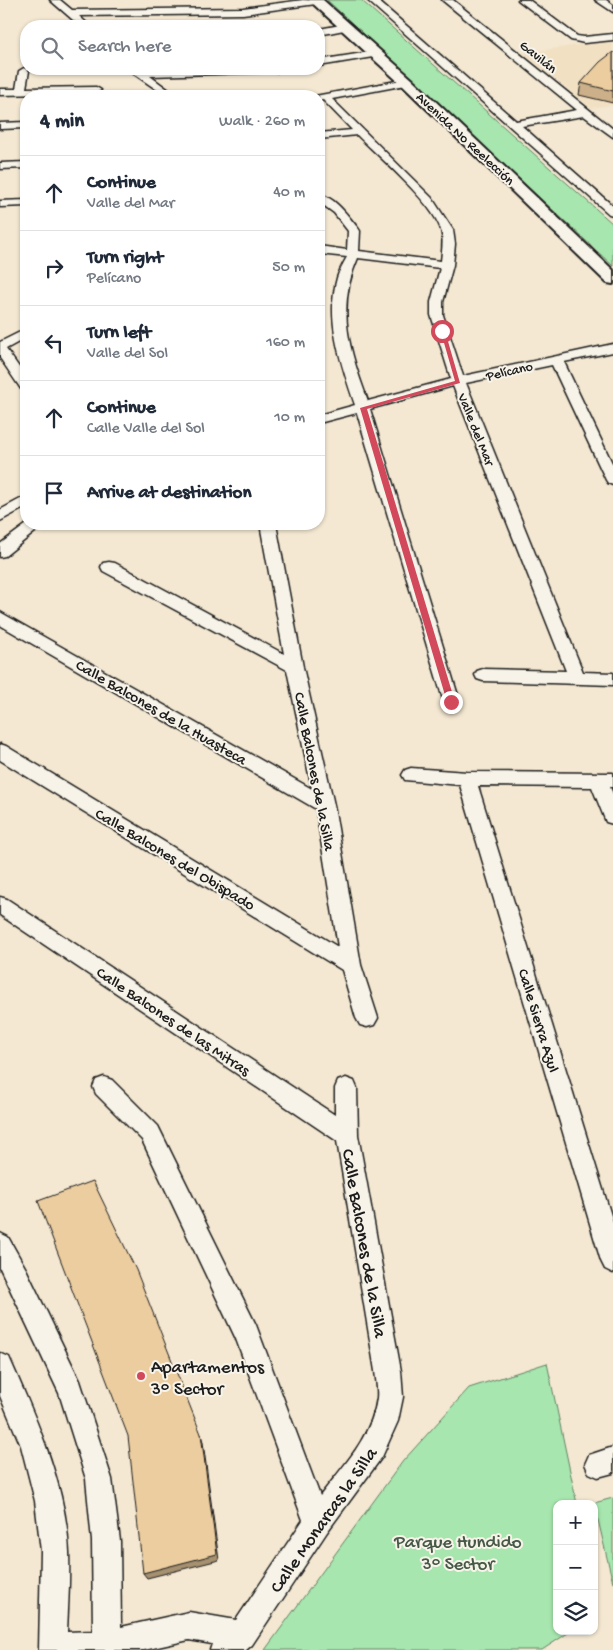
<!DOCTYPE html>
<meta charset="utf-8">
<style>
:root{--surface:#fff;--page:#f2f2f3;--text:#1f2937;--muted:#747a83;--line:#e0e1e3}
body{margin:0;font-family:"Gochi Hand",sans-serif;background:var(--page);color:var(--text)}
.controls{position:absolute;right:15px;bottom:15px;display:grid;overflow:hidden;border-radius:10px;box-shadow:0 1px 4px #0004}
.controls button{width:45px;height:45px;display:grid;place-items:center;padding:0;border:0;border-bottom:1px solid var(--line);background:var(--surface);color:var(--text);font:25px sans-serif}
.stop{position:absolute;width:15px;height:15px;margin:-11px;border:4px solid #d1495b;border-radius:50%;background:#fff}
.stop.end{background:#d1495b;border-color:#fff;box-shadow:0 1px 5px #0008}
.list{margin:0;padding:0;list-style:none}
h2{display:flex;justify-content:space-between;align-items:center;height:65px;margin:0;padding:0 20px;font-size:21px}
h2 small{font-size:16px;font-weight:400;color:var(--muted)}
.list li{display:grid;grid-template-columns:32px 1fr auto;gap:15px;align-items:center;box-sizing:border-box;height:75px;padding:0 20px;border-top:1px solid var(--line)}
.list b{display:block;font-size:19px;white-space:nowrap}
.list p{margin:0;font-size:16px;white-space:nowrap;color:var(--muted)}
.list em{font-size:16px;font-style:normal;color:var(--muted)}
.icon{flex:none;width:28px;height:28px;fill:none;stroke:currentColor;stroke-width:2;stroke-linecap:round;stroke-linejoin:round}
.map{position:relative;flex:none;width:613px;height:1650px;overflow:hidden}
.search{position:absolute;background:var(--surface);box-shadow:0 1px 4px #0004;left:20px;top:20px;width:305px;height:55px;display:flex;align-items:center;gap:12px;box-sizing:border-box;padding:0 18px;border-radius:20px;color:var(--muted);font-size:19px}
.panel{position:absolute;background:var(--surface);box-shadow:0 1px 4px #0004;left:20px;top:90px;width:305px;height:440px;border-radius:20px}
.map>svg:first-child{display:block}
.built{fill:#f2e0c3}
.green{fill:#a7e6ae;stroke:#628165}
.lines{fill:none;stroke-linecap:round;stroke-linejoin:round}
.street-casing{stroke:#1c1c1c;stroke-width:3}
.secondary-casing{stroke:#1c1c1c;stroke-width:4}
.street{fill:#f7f3e8;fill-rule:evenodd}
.secondary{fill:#f7f3e8;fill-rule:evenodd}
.wall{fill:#cbb089;stroke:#1c1c1c}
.shaded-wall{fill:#a5906f;stroke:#1c1c1c}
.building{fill:#eccd9f;stroke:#1c1c1c}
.route{fill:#d1495b}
.poi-dot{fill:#d1495b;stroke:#f7f3e8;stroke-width:2}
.labels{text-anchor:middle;stroke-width:4;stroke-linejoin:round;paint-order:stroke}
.far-street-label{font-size:14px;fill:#1c1c1c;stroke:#f7f3e8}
.street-label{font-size:16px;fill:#1c1c1c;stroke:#f7f3e8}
.near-street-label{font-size:19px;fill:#1c1c1c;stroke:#f7f3e8}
.near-poi-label{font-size:19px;fill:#1c1c1c;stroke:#f7f3e8;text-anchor:start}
.near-park-label{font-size:19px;fill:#465948;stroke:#f7f3e8}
</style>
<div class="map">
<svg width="613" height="1650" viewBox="0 0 613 1650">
<rect width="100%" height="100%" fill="#f4e8d2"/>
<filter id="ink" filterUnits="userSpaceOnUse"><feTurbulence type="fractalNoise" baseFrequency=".02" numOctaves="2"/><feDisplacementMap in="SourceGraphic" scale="10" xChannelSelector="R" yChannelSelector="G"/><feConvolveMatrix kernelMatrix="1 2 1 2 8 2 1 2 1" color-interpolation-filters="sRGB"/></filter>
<g filter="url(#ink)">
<path class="built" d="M 613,40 L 613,105 L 591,108 L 523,53 Z"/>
<path class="green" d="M 327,0 L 361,0 L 613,224 L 613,266 Z
M 547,1363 L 577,1504 L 557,1504 L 557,1631 L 571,1631 L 542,1650 L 265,1650 L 403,1461 L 469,1388 Z
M 613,1498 L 613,1583 L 594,1503 Z"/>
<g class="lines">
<defs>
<path id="street" d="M 50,0 L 60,0 L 72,10 L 243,8 L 303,0 L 321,1 L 316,4 L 243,14 L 79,16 L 90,26 L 80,26 Z
M 367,0 L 377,0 L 516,121 L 577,110 L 442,0 L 453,0 L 613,129 L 613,137 L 584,116 L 522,126 L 613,206 L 613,215 L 609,214 Z
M 518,0 L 529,0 L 577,36 L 584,37 L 613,34 L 613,40 L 584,43 L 571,40 Z
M 595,0 L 606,0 L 613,5 L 613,12 Z
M 346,24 L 351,27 L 349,29 L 319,35 L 319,29 Z
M 376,51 L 381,54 L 379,56 L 319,66 L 319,60 Z
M 24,68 L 29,71 L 26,88 L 96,87 L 101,90 L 96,93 L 0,95 L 0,89 L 16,89 L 19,71 Z
M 138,69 L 142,70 L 282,69 L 277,72 L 150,76 L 177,96 L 166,96 L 134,74 L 133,72 Z
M 407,79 L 411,80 L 411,84 L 332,99 L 432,198 L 453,230 L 455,244 L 453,265 L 443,302 L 443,315 L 463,376 L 613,344 L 613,352 L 564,362 L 613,465 L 613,485 L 608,483 L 606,480 L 552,365 L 466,383 L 583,672 L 613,673 L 613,685 L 483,681 L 477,679 L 475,675 L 477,671 L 483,669 L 566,671 L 453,386 L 370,409 L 460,702 L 457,706 L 451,708 L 445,706 L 357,413 L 319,423 L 319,415 L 355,405 C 342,366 325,320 337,278 C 339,271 343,264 347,257 L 319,254 L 319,246 L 347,250 L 348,231 L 334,213 L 319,202 L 319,194 C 335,197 348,216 358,228 L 360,231 L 359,251 L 441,261 C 442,251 444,240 441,230 C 433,203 379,157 357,135 L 319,139 L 319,133 L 352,130 L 323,100 L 319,101 L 319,96 L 315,96 ZM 358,258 L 440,268 L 431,302 L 431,315 L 451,379 L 368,401 C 350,352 335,309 358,258 Z
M 26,122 L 26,128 L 0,129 L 0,123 Z
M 26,162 L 26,168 L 0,169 L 0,163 Z
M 26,200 L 26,206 L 0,207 L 0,201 Z
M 26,329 L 26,338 L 6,349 L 26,377 L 26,390 L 21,389 L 0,358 L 0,342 Z
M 26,496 L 26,507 L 0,521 L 0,510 Z
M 27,524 L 45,524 L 5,556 L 0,557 L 0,544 Z
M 260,524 L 276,524 L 303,667 L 334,805 L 361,965 L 378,1018 L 374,1025 L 367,1027 L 360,1025 L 356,1018 L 342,970 L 0,760 L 0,744 L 6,746 L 338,947 L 316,809 L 0,625 L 0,612 L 312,789 L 287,670 L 103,571 L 101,567 L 103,563 L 109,562 L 115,563 L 284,654 Z
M 411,768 L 467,772 L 613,773 L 613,787 L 610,787 L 613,794 L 613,824 L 606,822 L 592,787 L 478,786 L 613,1222 L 613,1273 L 605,1269 L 601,1261 L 460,785 L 405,780 L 402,775 L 405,770 Z
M 0,897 L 7,899 L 335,1115 L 335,1088 L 338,1081 L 346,1078 L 354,1081 L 357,1088 L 358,1135 L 401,1371 L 403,1397 L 398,1421 L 382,1457 L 327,1532 L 252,1645 L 246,1650 L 210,1650 L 212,1644 L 189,1640 L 144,1650 L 39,1650 L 41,1551 L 35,1501 L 21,1446 L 0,1396 L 0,1353 L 9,1357 C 36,1419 66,1483 69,1552 C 70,1579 68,1606 67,1632 L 93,1631 L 92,1541 L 86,1479 L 59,1393 L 0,1268 L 0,1233 L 8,1237 L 26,1269 L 80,1381 L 112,1479 L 120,1541 L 121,1627 L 189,1612 L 236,1620 L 303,1520 L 236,1339 L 142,1140 L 96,1094 L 93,1087 L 96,1080 L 104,1077 L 112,1080 L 158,1126 L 256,1325 L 320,1496 C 343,1466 372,1437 377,1398 C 378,1390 376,1380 375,1371 L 337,1141 L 0,915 Z
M 613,1447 L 613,1473 L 598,1477 L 589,1473 L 585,1464 L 589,1455 Z"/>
<path id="secondary" d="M 309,0 L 323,0 L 412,79 L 613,270 L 613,284 L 607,283 L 402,85 Z"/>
</defs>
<use href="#street" class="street-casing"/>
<use href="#secondary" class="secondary-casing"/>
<use href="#street" class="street"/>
<use href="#secondary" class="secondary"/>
</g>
<path class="wall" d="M 613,52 L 613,103 L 579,95 L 581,83 Z"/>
<path class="shaded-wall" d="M 201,1434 L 203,1442 L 219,1560 L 147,1578 L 143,1573 Z"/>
<path class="building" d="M 613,52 L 613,91 L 581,83 L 600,62 Z
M 93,1181 L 136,1270 L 201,1434 L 217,1554 L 143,1573 L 128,1436 L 38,1201 Z"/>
</g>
<path class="route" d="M 440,329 L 445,331 L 460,383 L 367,409 L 455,702 L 451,705 L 447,702 L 360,408 L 455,381 Z"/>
<circle class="poi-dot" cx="141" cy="1376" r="5"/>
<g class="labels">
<g class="far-street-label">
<text transform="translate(539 56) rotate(39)" y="5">Gavilán</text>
<text transform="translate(466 138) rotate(43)" y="5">Avenida No Reelección</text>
<text transform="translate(509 370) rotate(-13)" y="5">Pelícano</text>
<text transform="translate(477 429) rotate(68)" y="5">Valle del Mar</text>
</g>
<g class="street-label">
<text transform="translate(162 711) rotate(30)" y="6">Calle Balcones de la Huasteca</text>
<text transform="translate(316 771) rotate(79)" y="6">Calle Balcones de la Silla</text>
<text transform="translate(176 858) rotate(31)" y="6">Calle Balcones del Obispado</text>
<text transform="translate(174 1020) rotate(34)" y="6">Calle Balcones de las Mitras</text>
<text transform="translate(540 1020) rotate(73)" y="6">Calle Sierra Azul</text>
</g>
<g class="near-street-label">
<text transform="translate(366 1243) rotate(80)" y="7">Calle Balcones de la Silla</text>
<text transform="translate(322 1519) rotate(-55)" y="7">Calle Monarcas la Silla</text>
</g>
<g class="near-poi-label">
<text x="151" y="1372">Apartamentos<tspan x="151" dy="22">3° Sector</tspan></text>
</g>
<g class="near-park-label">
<text x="458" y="1547">Parque Hundido<tspan x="458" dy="22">3° Sector</tspan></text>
</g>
</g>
</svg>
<div class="controls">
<button>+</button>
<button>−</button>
<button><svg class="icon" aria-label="layers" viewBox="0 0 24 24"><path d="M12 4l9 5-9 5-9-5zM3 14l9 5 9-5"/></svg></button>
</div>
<div class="stop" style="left:442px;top:331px"></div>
<div class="stop end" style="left:451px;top:702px"></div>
<div class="search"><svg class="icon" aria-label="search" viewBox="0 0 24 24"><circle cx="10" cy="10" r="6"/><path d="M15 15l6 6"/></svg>Search here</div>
<section class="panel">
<h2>4 min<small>Walk · 260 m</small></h2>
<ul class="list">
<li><svg class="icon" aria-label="ahead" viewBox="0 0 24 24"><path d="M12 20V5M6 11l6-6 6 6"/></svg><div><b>Continue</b><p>Valle del Mar</p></div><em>40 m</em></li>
<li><svg class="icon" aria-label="right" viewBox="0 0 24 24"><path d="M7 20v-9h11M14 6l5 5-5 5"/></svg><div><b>Turn right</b><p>Pelícano</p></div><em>50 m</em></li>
<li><svg class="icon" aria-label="left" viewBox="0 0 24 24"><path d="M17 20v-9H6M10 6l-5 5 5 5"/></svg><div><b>Turn left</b><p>Valle del Sol</p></div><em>160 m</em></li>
<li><svg class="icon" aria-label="ahead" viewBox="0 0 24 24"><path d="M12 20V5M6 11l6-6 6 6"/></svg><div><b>Continue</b><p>Calle Valle del Sol</p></div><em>10 m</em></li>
<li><svg class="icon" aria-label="arrive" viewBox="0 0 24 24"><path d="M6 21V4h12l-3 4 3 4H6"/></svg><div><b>Arrive at destination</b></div></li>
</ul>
</section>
</div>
